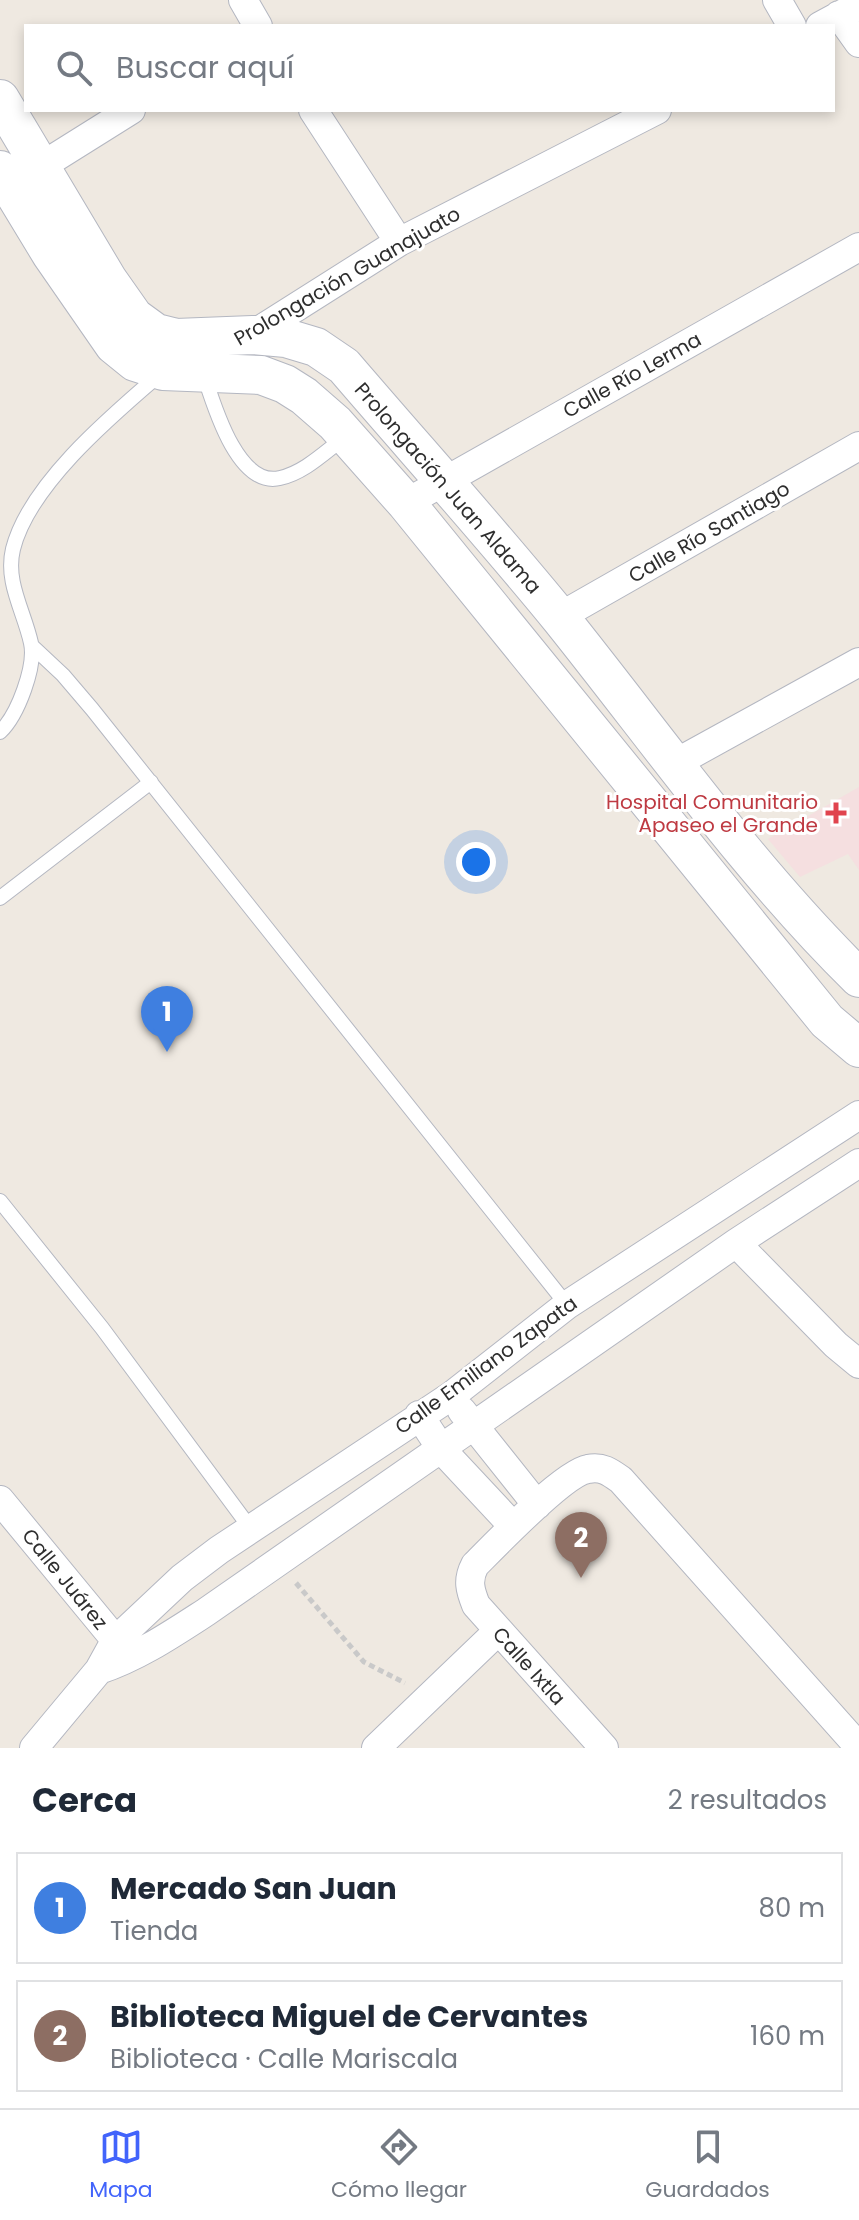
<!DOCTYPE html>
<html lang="es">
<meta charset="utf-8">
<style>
:root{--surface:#fff;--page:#f2f2f3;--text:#1f2937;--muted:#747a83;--line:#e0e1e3;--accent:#4264fb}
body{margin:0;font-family:Poppins,sans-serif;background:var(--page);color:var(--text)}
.you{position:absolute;left:476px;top:862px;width:28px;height:28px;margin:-20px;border:6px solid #fff;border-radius:50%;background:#1a73e8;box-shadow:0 0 0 12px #1a73e833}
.badge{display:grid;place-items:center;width:52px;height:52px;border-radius:50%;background:var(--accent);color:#fff;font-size:26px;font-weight:700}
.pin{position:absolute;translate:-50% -66px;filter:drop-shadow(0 2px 4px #0008)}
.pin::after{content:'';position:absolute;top:42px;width:28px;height:24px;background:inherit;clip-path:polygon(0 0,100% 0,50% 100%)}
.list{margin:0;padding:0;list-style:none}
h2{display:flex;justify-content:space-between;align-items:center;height:104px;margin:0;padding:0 32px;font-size:34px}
h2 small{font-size:26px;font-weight:400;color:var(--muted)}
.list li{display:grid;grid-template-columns:52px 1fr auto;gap:24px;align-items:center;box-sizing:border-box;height:112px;margin:0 16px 16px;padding:0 16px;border:2px solid var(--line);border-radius:0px}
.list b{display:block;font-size:30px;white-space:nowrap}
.list p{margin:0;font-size:26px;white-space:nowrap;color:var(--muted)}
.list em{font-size:26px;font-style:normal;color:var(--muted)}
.icon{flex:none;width:44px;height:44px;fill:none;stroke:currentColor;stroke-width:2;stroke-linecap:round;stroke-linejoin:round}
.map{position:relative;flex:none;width:859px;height:1748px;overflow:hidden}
.search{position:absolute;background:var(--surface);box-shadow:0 4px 12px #0003;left:24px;right:24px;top:24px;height:88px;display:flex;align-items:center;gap:20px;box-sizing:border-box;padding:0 28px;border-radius:0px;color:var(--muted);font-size:30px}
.sheet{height:360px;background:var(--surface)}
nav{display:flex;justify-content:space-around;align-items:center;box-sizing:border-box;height:112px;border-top:2px solid var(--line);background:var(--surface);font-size:22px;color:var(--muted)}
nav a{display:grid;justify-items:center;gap:4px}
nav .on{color:var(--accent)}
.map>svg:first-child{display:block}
.medical{fill:#f5dfe0}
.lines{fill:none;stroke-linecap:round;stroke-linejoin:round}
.lane-casing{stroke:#b4b7c1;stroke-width:16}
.street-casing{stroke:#b4b7c1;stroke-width:30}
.secondary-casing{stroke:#b4b7c1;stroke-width:40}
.path{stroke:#c9c9c9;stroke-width:5;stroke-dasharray:6 4;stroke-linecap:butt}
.lane{stroke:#fff;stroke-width:14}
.street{stroke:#fff;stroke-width:28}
.secondary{stroke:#fff;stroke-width:38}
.health-dot{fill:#e0444e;stroke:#fff;stroke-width:3}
.labels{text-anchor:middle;stroke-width:6;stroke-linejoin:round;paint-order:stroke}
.street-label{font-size:20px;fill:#2e2e2e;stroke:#fff}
.health-label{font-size:20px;fill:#be3a42;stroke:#fff;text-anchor:end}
</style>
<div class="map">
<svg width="859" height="1748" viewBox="0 0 859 1748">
<rect width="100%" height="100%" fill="#efe9e1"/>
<path class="medical" d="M 859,787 L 859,870 L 848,854 L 800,877 L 768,839 Z"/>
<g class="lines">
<defs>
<path id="lane" d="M 204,375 C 214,406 238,488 280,478 C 304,473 325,452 344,438
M 32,646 L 63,675 L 92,709 L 567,1305
M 0,732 C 18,715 36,666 31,643 C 24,611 5,582 13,549 C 29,485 111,416 160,374
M 0,898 L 151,782
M 0,1201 L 102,1328 L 251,1529"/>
<path id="street" d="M 243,0 L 258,26
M 777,0 L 792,26
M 839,15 L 859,43
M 820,26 L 859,5
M 313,110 L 399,242
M 40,167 L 131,110
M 249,337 L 399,242 L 657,110
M 406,503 L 859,247
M 559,617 L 859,446
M 674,764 L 859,662
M 736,1243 L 836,1345 L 859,1364
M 462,1411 L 537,1505
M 419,1415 L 442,1450 L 513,1526
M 0,1500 L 127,1654
M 99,1670 C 138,1657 172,1634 206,1612 L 736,1243 L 859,1163
M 34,1748 L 99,1670 L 115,1641 L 182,1578 L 219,1550 L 451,1396 L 567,1305 L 859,1115
M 376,1748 L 497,1632
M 604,1748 L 476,1605 C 470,1590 467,1580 475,1565 C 495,1545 564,1473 588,1469 C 602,1466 610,1472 621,1480 L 859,1747"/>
<path id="secondary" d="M 0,99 L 108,280 L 134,317 L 156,333 L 176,338 L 253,335 L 286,338 L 316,347 L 344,366 C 416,450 491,533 561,619 C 658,740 748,869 859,978
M 0,170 L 51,254 L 114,345 L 135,362 L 163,371 L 261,375 L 285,384 L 304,396 L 335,423 L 406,503 L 827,1021 L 859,1048"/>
</defs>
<use href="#lane" class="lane-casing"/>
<use href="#street" class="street-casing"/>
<use href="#secondary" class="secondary-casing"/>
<path class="path" d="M 296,1583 L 364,1662 L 405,1683"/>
<use href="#lane" class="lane"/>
<use href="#street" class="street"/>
<use href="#secondary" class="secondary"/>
</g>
<path class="health-dot" d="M832 801h8v8h8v8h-8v8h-8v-8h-8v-8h8z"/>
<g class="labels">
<g class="street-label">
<text transform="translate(347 276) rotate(-30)" y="7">Prolongación Guanajuato</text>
<text transform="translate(632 375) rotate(-29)" y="7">Calle Río Lerma</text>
<text transform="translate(448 488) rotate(49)" y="7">Prolongación Juan Aldama</text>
<text transform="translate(709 532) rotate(-30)" y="7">Calle Río Santiago</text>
<text transform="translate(486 1365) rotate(-36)" y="7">Calle Emiliano Zapata</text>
<text transform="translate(65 1579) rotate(51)" y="7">Calle Juárez</text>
<text transform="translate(529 1666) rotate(48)" y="7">Calle Ixtla</text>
</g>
<g class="health-label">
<text x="818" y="809">Hospital Comunitario<tspan x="818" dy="23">Apaseo el Grande</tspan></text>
</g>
</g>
</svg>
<div class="you"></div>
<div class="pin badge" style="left:167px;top:1052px;background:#3f7fe0">1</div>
<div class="pin badge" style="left:581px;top:1578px;background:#8d6e63">2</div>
<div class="search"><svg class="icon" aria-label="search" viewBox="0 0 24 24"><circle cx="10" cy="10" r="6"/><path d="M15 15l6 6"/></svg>Buscar aquí</div>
</div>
<section class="sheet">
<h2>Cerca<small>2 resultados</small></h2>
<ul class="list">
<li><span class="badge" style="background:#3f7fe0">1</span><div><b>Mercado San Juan</b><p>Tienda</p></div><em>80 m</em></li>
<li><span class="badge" style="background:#8d6e63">2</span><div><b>Biblioteca Miguel de Cervantes</b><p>Biblioteca · Calle Mariscala</p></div><em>160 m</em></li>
</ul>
</section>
<nav>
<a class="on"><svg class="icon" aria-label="map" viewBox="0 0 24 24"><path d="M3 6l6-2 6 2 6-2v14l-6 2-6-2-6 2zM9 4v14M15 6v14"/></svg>Mapa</a>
<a><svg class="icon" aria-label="directions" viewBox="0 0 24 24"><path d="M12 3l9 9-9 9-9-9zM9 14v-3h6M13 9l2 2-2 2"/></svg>Cómo llegar</a>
<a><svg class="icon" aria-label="saved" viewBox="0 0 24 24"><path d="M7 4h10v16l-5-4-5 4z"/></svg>Guardados</a>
</nav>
